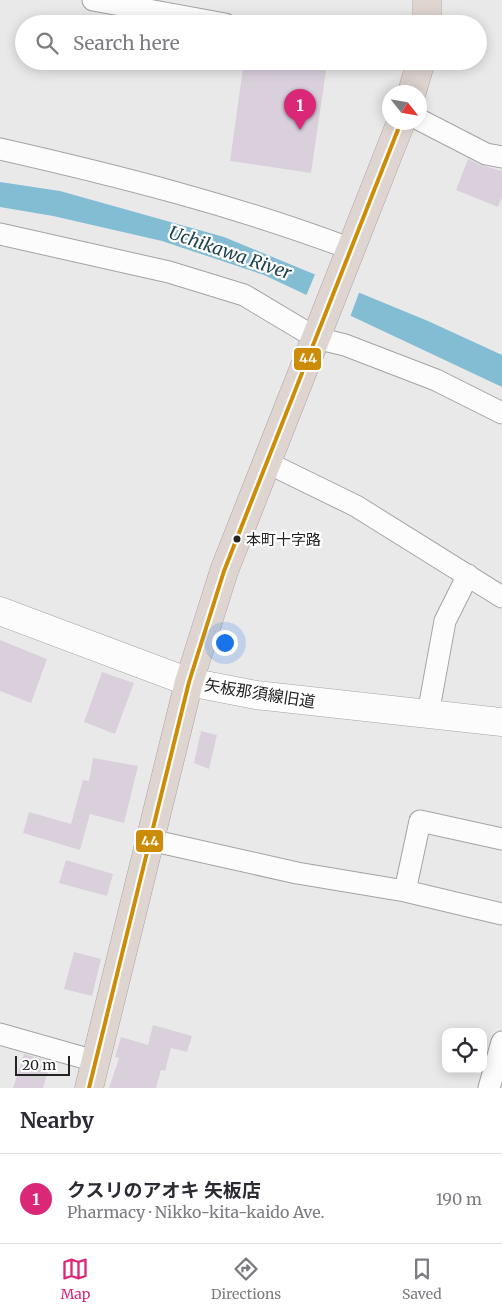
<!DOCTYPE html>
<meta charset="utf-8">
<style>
:root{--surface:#fff;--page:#f2f2f3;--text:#2b2b33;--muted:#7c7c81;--line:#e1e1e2;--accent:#db2777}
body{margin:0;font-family:Merriweather,"Noto Sans JP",serif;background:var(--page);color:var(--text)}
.controls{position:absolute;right:15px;bottom:15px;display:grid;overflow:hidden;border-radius:10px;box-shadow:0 2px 12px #0003}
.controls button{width:45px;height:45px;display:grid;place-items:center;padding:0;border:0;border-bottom:1px solid var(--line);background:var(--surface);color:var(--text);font:25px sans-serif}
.compass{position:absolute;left:382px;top:85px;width:45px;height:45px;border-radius:50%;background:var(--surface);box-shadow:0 2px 12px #0003;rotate:121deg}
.scale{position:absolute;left:15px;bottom:12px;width:55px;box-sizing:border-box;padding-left:5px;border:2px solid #242324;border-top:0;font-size:14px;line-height:18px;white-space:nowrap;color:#242324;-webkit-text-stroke:4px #fff;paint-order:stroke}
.you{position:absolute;left:224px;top:642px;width:18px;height:18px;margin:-12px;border:4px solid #fff;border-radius:50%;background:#1a73e8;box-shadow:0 0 0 8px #1a73e833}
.badge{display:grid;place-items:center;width:32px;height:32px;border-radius:50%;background:var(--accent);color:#fff;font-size:16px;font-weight:700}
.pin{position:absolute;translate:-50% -41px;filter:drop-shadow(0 1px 2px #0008)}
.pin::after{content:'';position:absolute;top:26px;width:18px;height:15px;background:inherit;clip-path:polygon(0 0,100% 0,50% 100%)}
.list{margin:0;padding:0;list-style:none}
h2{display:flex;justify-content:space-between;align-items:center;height:65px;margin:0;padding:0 20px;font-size:21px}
h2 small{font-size:16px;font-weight:400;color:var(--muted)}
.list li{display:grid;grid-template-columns:32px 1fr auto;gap:15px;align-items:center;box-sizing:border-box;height:90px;padding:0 20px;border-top:1px solid var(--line)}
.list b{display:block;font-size:19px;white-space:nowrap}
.list p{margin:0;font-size:16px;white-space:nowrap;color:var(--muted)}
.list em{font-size:16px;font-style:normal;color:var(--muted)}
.icon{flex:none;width:28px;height:28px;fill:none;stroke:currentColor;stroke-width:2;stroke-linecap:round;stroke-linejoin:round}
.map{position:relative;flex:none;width:502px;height:1088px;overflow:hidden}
.search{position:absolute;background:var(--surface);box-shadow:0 2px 12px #0003;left:15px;right:15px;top:15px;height:55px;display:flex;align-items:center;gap:12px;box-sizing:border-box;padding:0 18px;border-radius:28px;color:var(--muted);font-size:19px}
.sheet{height:155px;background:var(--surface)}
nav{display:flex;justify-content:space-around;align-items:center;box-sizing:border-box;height:70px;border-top:1px solid var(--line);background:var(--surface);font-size:14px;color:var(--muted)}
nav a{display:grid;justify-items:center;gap:2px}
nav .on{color:var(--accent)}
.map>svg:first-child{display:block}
.water{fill:#83bdd4}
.pier{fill:#eae9ea}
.building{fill:#d9d0dc}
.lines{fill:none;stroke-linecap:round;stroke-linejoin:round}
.street-casing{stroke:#a4a3a4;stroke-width:23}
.secondary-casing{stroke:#a4a3a4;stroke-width:29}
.highway-casing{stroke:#aca29f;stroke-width:29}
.street{stroke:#fcfcfc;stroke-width:21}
.secondary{stroke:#fcfcfc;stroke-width:28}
.highway{stroke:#ded5d1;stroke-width:28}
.bus-1-casing{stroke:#fff;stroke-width:8}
.bus-1{stroke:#cd8c07;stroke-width:4}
.bus-dot{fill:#242324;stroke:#fff;stroke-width:2}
.labels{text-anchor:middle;stroke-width:4.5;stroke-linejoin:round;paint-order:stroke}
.bus-label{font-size:15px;fill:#242324;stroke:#fff;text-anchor:start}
.street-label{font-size:16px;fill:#242324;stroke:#fff}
.water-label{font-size:18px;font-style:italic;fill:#1d4351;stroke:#fff}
.line-badge{stroke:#fff;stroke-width:2}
.badge-label{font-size:14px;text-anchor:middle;font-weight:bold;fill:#fff}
</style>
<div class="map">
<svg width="502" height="1088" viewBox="0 0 502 1088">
<rect width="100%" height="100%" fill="#eae9ea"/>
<path class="water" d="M 0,182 L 60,191 L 224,237 L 428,321 L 502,355 L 502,387 L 264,275 L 162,241 L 53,216 L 0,207 Z"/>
<path class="pier" d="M 316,272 L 360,290 L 350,317 L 306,296 Z"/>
<path class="building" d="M 244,61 L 306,61 L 327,64 L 311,173 L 230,161 Z
M 468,159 L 481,165 L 502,171 L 502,197 L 498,207 L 456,190 Z
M 0,640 L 47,659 L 31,703 L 0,691 Z
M 102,672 L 134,683 L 115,734 L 84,722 Z
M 201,731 L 217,735 L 209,769 L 194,763 Z
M 93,758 L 138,766 L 124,823 L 90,814 L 80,850 L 23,833 L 29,812 L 71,824 L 83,780 L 89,781 Z
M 66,860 L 113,874 L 107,896 L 59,883 Z
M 74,952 L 101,959 L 92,996 L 64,989 Z
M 153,1025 L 192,1036 L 187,1052 L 171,1048 L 165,1071 L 161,1070 L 156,1088 L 109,1088 L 119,1058 L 115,1057 L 121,1037 L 148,1045 Z
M 24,1054 L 51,1062 L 43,1088 L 13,1088 Z"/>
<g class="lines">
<defs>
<path id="street" d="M 93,0 L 225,24
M 420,120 L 486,154 L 502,157
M 0,149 C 119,176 237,206 351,249
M 0,234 L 169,272 L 244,295 L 316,338 L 345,345 L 436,380 L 502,413
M 266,462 L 356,506 L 502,597
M 428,714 L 445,621 L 468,575
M 150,840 L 297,873 L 405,891 L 502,914
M 405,891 L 420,821 L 502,839
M 0,1034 L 95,1061
M 489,1088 L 502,1042"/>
<path id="secondary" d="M 0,611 L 189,682 L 256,695 L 502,722"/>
<path id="highway" d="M 427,24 L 427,0
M 412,92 L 421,61
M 89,1088 L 189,682 L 224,571 L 401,122"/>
</defs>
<use href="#street" class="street-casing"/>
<use href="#secondary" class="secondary-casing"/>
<use href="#highway" class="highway-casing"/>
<use href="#street" class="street"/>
<use href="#secondary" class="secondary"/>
<use href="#highway" class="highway"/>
<defs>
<path id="bus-1" d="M 89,1088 L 189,682 L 224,571 L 401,122"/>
</defs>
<use href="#bus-1" class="bus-1-casing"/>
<use href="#bus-1" class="bus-1"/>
</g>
<circle class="bus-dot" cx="237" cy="539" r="4.5"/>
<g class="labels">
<g class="bus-label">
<text x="246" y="545">本町十字路</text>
</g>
<g class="street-label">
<text transform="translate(260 693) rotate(9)" y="6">矢板那須線旧道</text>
</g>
<g class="water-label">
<text transform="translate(230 253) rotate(19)" y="6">Uchikawa River</text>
</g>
</g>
<g class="line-badge">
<rect x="293" y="347" width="29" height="24" rx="5" fill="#cd8c07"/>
<rect x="135" y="829" width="29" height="24" rx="5" fill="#cd8c07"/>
</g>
<g class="badge-label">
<text x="308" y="363">44</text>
<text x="150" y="846">44</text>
</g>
</svg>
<div class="controls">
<button><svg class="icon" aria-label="locate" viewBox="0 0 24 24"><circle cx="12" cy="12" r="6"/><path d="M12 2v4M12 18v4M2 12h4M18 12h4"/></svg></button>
</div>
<svg class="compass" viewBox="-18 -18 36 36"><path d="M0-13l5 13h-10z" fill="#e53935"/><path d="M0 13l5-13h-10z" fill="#7c7c81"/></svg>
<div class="scale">20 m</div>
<div class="you"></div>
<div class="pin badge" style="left:300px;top:130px">1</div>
<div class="search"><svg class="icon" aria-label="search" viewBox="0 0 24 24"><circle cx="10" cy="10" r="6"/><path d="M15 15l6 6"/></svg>Search here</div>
</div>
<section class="sheet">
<h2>Nearby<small></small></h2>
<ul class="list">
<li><span class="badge">1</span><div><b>クスリのアオキ 矢板店</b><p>Pharmacy · Nikko-kita-kaido Ave.</p></div><em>190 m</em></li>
</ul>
</section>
<nav>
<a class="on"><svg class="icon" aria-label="map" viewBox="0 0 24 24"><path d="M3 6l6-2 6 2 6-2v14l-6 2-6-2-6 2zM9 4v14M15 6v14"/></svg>Map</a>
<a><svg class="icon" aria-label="directions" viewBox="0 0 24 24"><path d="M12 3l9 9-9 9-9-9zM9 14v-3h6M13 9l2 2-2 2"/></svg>Directions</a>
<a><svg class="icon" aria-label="saved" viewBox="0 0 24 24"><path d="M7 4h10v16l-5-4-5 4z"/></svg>Saved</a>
</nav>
